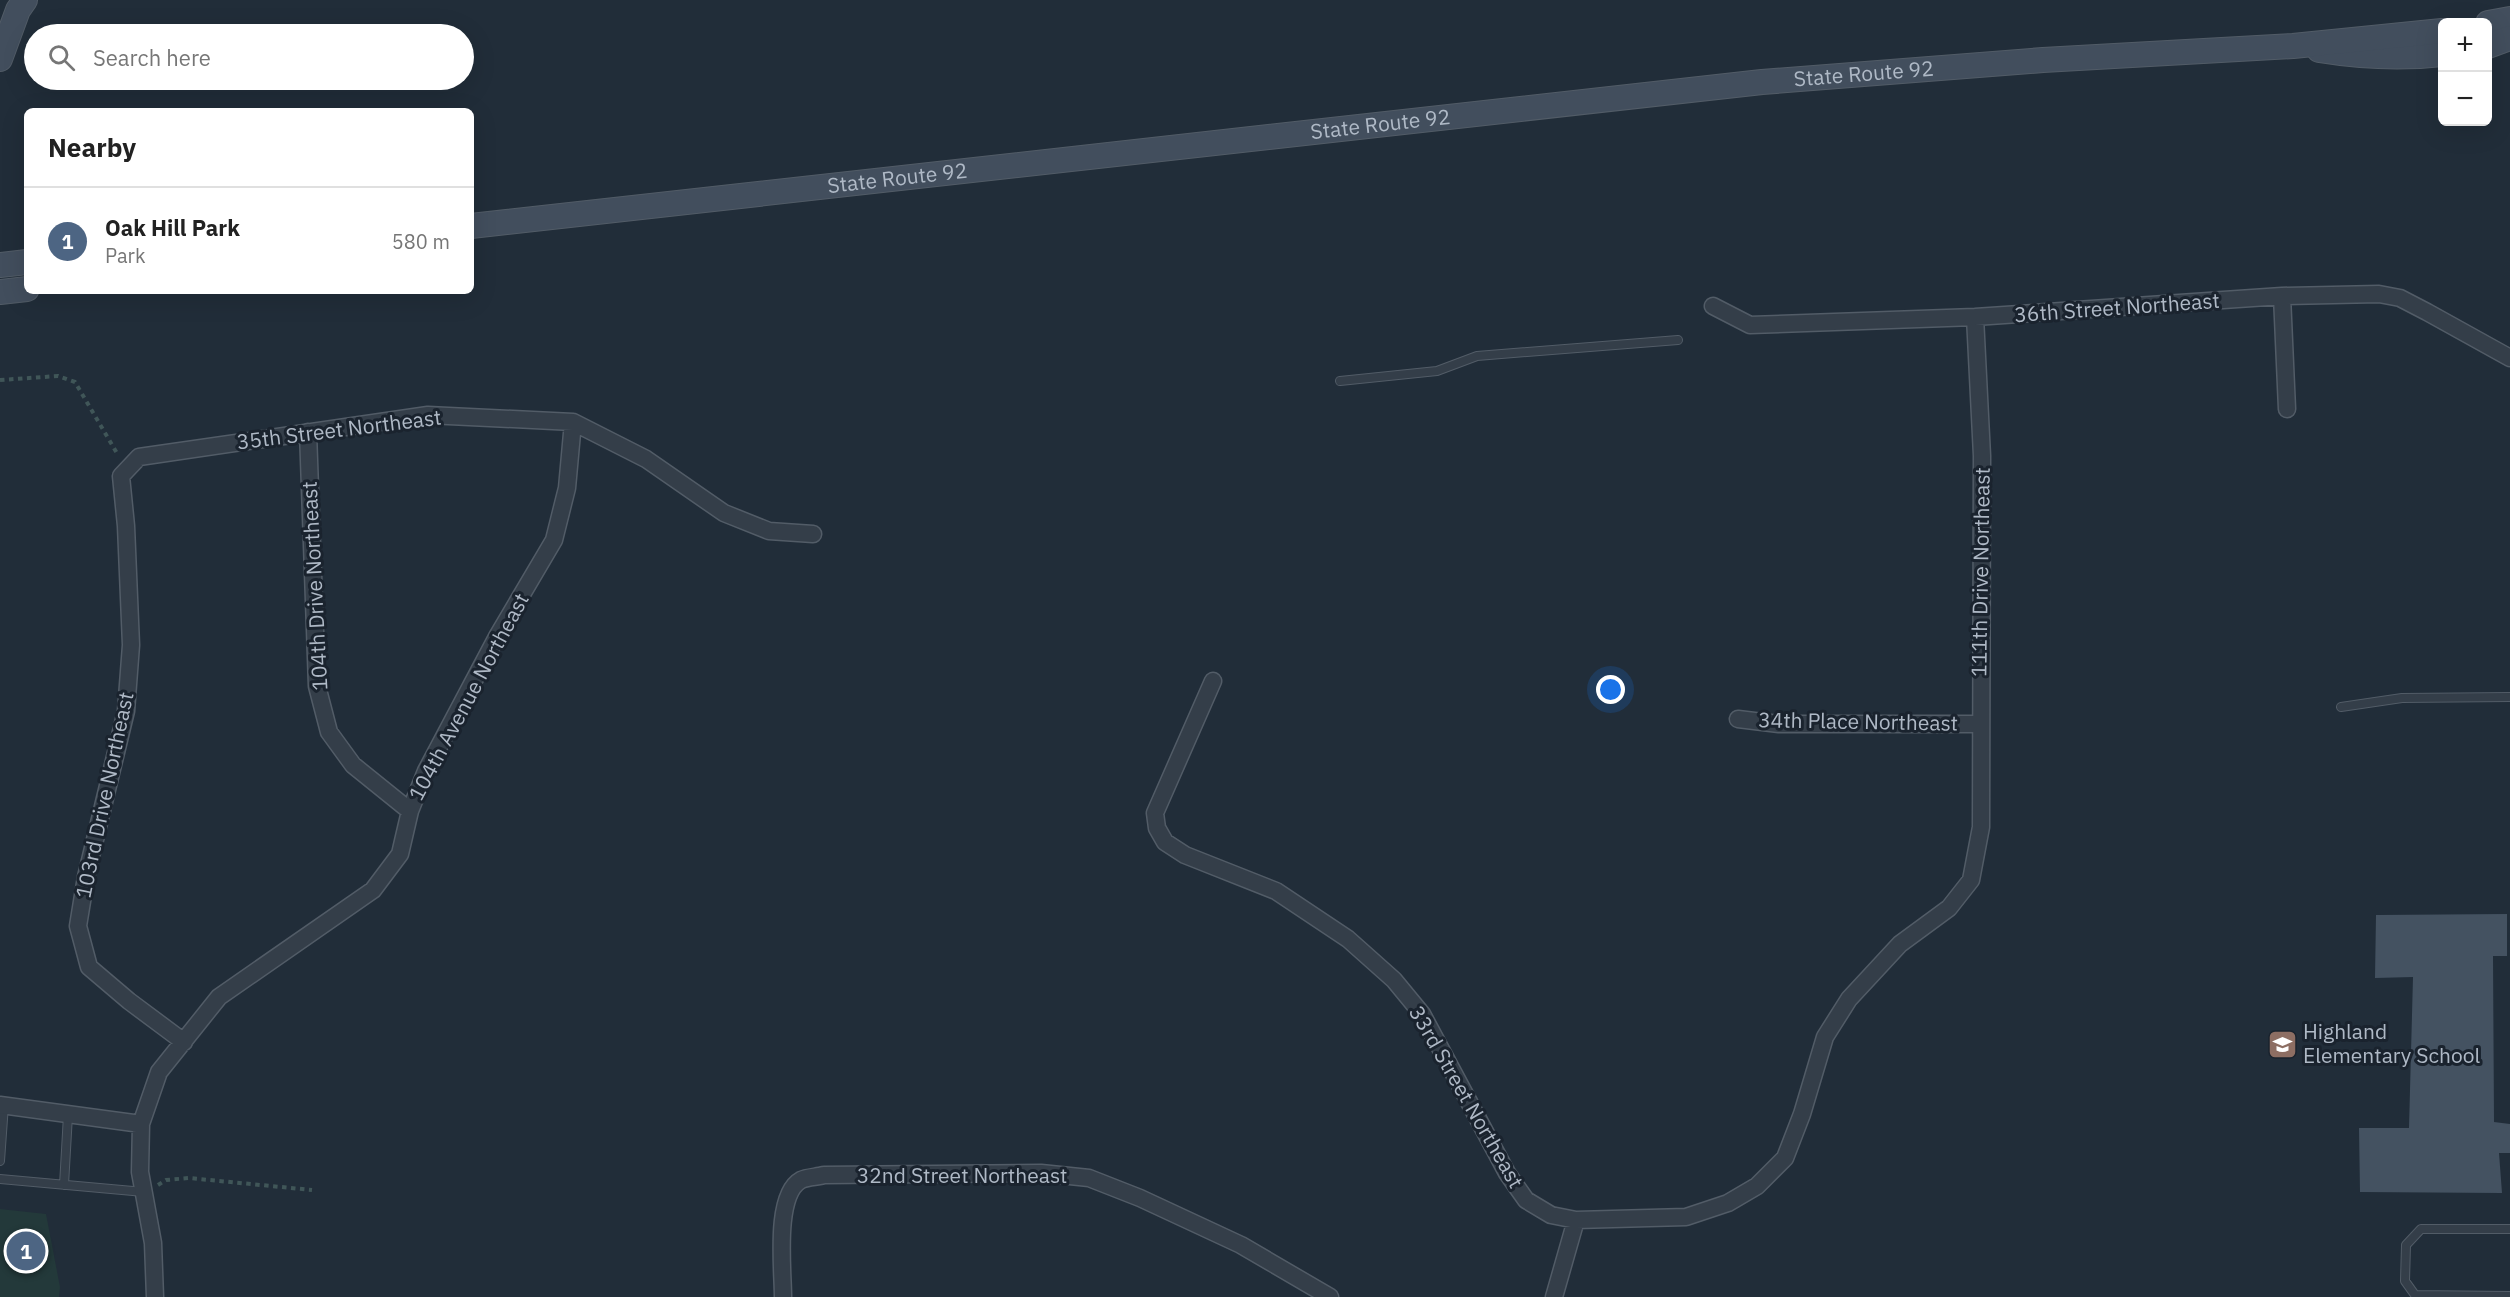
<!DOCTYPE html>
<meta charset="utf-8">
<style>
:root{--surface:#fff;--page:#f6f6f6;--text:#222;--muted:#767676;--line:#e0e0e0;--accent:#4d6583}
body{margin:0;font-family:"IBM Plex Sans",sans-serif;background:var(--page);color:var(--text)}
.controls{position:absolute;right:18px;top:18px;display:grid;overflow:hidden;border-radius:9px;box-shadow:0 6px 24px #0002}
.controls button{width:54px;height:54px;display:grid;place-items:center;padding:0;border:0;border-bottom:2px solid var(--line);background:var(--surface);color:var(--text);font:30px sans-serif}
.you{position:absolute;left:1611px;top:690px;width:21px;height:21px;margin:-15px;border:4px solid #fff;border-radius:50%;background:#1a73e8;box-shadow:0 0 0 9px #1a73e833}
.badge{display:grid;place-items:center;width:39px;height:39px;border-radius:50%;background:var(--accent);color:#fff;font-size:20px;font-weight:700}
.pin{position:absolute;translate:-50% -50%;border:3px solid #fff;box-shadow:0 2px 6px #0006}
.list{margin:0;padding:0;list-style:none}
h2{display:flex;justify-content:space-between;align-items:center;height:78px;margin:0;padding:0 24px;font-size:26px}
h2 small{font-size:20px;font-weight:400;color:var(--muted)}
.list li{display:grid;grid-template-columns:39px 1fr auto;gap:18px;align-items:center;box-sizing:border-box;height:108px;padding:0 24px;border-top:2px solid var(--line)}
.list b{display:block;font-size:22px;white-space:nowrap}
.list p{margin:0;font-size:20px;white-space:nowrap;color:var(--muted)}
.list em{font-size:20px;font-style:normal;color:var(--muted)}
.icon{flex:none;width:33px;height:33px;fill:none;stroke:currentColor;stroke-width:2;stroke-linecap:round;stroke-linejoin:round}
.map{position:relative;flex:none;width:2510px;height:1297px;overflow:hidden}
.search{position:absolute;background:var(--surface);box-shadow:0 6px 24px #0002;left:24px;top:24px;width:450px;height:66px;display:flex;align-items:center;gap:15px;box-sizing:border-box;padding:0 21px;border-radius:33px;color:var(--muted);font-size:22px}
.panel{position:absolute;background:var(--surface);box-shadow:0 6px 24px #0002;left:24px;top:108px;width:450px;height:186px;border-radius:9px}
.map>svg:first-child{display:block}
.green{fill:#23393a}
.building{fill:#445261}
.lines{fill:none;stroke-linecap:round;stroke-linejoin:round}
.lane-casing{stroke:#525c67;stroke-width:10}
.street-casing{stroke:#525c67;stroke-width:19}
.secondary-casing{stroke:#525c67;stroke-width:26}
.path{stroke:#405658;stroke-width:4;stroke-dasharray:4.5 4.5;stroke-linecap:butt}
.lane{stroke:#343e49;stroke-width:8}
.street{stroke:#343e49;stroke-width:16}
.secondary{stroke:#424e5d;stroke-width:24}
.labels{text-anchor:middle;stroke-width:6;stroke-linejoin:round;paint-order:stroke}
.street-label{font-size:21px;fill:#afb9c6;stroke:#1a232e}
.poi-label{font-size:21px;fill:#afb9c6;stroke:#1a232e;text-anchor:start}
</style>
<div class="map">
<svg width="2510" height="1297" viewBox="0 0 2510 1297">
<rect width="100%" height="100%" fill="#212d39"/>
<path class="green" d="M 0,1209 L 46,1214 L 60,1287 L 59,1297 L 0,1297 Z"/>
<path class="building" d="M 2507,914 L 2507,956 L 2493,956 L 2494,1122 L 2510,1124 L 2510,1153 L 2499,1153 L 2502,1193 L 2360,1192 L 2359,1128 L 2409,1128 L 2413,977 L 2375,978 L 2376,915 Z"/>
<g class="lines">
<defs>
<path id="lane" d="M 1340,381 L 1437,371 L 1477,356 L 1678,340
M 2341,707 L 2402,698 L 2510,697
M 0,1161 L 4,1105
M 0,1179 L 144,1192
M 64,1185 L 68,1115
M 2510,1229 L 2421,1229 L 2406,1245 L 2405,1281 L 2415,1295 L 2510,1296"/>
<path id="street" d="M 2282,296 L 2287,409
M 1713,306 L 1750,325 L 1975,317 L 2282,296 L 2379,294 L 2400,298 L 2427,312 L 2510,358
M 308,432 L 317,686 L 329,732 L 353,765 L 410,811
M 1213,681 L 1155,813 L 1157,828 L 1165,842 L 1185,855 L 1276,891 L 1348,939 L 1394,980 L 1422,1014 L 1507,1173 L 1526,1200 L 1551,1215 L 1576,1220 L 1686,1217 L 1728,1203 L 1757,1186 L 1785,1158 L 1802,1114 L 1825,1037 L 1849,999 L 1900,944 L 1949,908 L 1971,880 L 1981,827 L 1982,456 L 1975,317
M 1738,719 L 1779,724 L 1979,724
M 184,1042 L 129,1001 L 89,967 L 78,926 L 86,877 L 126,711 L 131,645 L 126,526 L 121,476 L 139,457 L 428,415 L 573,422 L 646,459 L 724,513 L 769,531 L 813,534
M 0,1105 L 141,1124
M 155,1297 L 153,1243 L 140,1172 L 141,1124 L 159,1072 L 219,997 L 373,890 L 400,854 L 410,811 L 426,771 L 498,635 L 554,540 L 567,488 L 573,422
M 783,1297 C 783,1270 774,1195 801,1180 C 807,1177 817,1177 824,1175 L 1041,1173 L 1089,1178 L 1140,1198 L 1241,1245 L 1330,1297
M 1554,1297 L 1576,1220"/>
<g id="secondary">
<path d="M 2488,23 L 2510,19"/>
<path d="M 2488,46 L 2510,38"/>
<path d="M 2319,50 C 2362,57 2400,59 2442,54"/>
<path d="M 0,59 L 18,10 L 25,0"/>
<path id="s1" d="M 471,226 L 1762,82 L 2043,60 L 2293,46 L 2442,31"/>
<path d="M 0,265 L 27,262"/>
<path d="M 0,292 L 27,289"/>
</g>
</defs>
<use href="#lane" class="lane-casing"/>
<use href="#street" class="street-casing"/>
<use href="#secondary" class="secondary-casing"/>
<path class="path" d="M 0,380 L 58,376 L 75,382 L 118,455
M 158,1185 L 166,1180 L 189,1178 L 312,1190"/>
<use href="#lane" class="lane"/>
<use href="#street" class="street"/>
<use href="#secondary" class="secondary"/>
</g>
<defs>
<symbol id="school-square" viewBox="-11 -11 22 22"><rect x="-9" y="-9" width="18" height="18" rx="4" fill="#8d6e63" stroke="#1a232e"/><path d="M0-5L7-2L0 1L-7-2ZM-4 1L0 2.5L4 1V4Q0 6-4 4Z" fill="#fff"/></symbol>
</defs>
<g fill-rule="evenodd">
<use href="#school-square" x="2266" y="1028" width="33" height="33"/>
</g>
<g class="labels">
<g class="street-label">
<text dy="7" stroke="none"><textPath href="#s1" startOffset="1401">State Route 92</textPath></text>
<text dy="7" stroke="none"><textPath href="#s1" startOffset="915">State Route 92</textPath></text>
<text dy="7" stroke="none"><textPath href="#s1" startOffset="429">State Route 92</textPath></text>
<text transform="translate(2117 308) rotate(-4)" y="7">36th Street Northeast</text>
<text transform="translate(339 430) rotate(-7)" y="7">35th Street Northeast</text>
<text transform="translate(1981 572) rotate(-89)" y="7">111th Drive Northeast</text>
<text transform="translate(315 586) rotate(-93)" y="7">104th Drive Northeast</text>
<text transform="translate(469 697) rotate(-62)" y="7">104th Avenue Northeast</text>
<text transform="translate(1858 722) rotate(1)" y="7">34th Place Northeast</text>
<text transform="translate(105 795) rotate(-78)" y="7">103rd Drive Northeast</text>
<text transform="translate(1466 1097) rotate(60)" y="7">33rd Street Northeast</text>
<text x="962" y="1183">32nd Street Northeast</text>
</g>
<g class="poi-label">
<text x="2303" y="1039">Highland<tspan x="2303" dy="24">Elementary School</tspan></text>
</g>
</g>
</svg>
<div class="controls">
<button>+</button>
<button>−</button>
</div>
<div class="you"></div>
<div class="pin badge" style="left:26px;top:1251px">1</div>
<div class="search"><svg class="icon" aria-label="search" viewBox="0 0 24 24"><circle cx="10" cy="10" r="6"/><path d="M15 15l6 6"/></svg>Search here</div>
<section class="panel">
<h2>Nearby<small></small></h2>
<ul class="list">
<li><span class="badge">1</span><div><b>Oak Hill Park</b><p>Park</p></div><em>580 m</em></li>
</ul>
</section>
</div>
